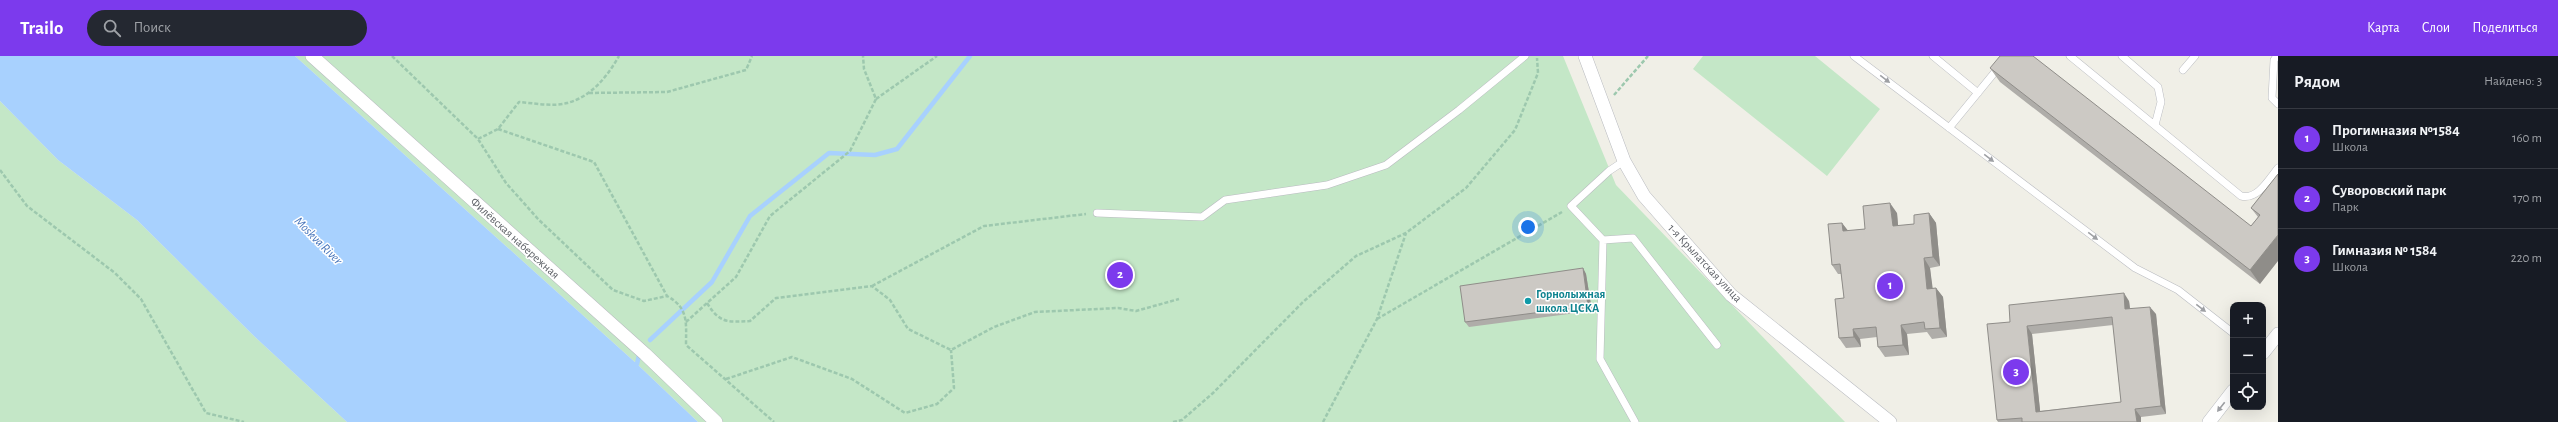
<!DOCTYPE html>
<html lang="ru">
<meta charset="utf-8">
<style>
:root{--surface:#171b24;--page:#242831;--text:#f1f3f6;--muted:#9ea1a6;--line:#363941;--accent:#7c3aed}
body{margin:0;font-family:"Alegreya Sans",sans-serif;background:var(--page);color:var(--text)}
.controls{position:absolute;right:12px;bottom:12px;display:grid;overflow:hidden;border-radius:8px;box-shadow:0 4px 16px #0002}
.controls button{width:36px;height:36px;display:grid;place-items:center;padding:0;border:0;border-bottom:1px solid var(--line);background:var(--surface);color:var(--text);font:20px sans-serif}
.you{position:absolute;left:1528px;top:171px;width:14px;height:14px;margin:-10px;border:3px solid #fff;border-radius:50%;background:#1a73e8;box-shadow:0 0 0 6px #1a73e833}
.badge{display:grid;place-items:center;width:26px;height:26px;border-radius:50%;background:var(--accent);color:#fff;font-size:13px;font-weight:700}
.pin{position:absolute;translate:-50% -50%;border:2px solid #fff;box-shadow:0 1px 4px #0006}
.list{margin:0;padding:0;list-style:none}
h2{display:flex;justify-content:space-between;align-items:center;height:52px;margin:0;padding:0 16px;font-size:17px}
h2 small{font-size:13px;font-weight:400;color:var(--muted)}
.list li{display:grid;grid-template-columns:26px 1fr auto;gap:12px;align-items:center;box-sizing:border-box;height:60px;padding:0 16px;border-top:1px solid var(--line)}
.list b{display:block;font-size:15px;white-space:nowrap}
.list p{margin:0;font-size:13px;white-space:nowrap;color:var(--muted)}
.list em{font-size:13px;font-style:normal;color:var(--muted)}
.icon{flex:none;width:22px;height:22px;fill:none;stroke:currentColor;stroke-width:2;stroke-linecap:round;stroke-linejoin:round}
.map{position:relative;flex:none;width:2278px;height:366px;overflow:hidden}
header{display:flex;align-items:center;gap:24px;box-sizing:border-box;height:56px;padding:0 20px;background:var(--accent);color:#fff}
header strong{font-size:19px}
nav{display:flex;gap:22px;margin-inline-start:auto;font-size:14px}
.search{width:280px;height:36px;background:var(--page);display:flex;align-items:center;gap:10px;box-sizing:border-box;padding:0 14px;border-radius:22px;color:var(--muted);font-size:15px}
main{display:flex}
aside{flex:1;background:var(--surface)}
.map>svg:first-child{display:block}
.green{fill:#c4e7c7}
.water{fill:#a8d1fe}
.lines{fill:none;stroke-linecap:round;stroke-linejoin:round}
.stream{stroke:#a8d1fe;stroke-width:4.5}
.lane-casing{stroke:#b9bbc0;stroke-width:8}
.street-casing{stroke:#b9bbc0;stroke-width:14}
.path{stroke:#9dc8ae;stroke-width:2.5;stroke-dasharray:4 2;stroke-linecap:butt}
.lane{stroke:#fff;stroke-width:7}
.street{stroke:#fff;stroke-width:13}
.wall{fill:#afada9;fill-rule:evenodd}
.shaded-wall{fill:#8f8d89}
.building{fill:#ccc9c4;stroke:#8f8d89;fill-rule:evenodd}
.oneway{fill:#9ea0a4}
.culture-dot{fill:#0f9aa8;stroke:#fff;stroke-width:1.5}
.labels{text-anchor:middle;stroke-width:3;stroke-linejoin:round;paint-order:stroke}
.street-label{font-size:12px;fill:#5e6167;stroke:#fff}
.culture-label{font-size:12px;font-weight:bold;fill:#0d838f;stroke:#fff;text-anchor:start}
.water-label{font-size:13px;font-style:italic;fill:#4674ba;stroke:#fff}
</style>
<header>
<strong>Trailo</strong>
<div class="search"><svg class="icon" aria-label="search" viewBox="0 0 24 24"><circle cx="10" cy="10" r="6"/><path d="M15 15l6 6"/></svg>Поиск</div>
<nav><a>Карта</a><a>Слои</a><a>Поделиться</a></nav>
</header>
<main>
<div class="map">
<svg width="2278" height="366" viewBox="0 0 2278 366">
<rect width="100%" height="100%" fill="#f0efe7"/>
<path class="green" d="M 295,0 L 1563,0 L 1616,129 L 1845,366 L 698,366 L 637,308 Z
M 1703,0 L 1815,0 L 1880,53 L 1827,120 L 1693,13 Z
M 0,45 L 58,104 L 137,164 L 255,281 L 347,366 L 0,366 Z"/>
<path class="water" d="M 0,0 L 295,0 L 637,308 L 698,366 L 347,366 L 255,281 L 137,164 L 58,104 L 0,45 Z"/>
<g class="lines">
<path class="stream" d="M 650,284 L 712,226 L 750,160 L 829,97 L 875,99 L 897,93 L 970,0
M 637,308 L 639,299"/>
<defs>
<path id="lane" d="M 1854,0 L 2135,212 L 2178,234 L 2233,277
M 1933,0 L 1978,37
M 2070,0 L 2241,140 C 2258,144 2269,123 2278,112
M 2122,0 L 2158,31 L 2161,46 L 2155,69
M 2277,0 L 2274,4 L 2272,42 L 2278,48
M 2183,14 L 2195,0
M 1949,72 L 2008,0
M 1624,105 L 1609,115 L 1571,150 L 1603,184 L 1600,303 L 1635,366
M 1097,157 L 1202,161 L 1225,144 L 1327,129 L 1386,109 L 1459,54 L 1525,0
M 1603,184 L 1633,182 L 1717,289"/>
<path id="street" d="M 312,0 L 645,298 L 716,366
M 1585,0 L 1624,105 L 1644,140 L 1731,239 L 1890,366
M 2263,297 L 2278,278
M 2209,366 L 2233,335"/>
</defs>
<use href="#lane" class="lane-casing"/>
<use href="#street" class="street-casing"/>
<path class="path" d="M 392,0 L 478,83 L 506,127 L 538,163 L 613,234 L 644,245 L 667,240
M 589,37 L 667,36 L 746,14 L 752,0
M 1614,39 L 1648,0
M 876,43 L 937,0
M 498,73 L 594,106 L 667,240 C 689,252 686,267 686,289 L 774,366
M 478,83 L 498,73 L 519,46 C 533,47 553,51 567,47 C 591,41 607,21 619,0
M 0,114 L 27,150 L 115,217 L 141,243 L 206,357 L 244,366
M 872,230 L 984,170 L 1086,158
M 707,247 C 720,268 728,266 750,265 L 776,242 L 872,230 L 890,244 L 908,273 L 951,294 L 994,271 L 1035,256 L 1118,252 L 1136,255 L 1179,243
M 1377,263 L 1562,156
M 686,266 L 736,221 L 770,160 L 850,95 L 876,43 L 864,13 L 863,0
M 726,323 L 792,301 L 852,323 L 905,357 L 937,348 L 954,332 L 951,294
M 1173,366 L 1182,364 L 1213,337 L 1303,246 L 1356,200 L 1406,177 L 1466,132 L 1515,74 L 1538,17 L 1537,2
M 1323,366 L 1377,263 L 1406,177"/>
<use href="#lane" class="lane"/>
<use href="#street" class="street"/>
</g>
<path class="wall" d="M 1990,12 L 2251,170 L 2258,161 L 2251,152 L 2278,118 L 2260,228 L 2000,26 Z
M 1897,157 L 1898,170 L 1914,168 L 1929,157 L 1936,167 L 1940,210 L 1930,212 L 1932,232 L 1936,232 L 1943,241 L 1947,281 L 1932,283 L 1927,276 L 1907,278 L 1909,299 L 1885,301 L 1878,291 L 1877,281 L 1860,283 L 1861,291 L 1846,292 L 1839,282 L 1844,242 L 1841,218 L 1838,218 L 1832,209 L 1842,167 L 1848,175 L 1865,173 Z
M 1583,212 L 1586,218 L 1592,255 L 1469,271 L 1465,266 Z
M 2129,245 L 2130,253 L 2156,258 L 2166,358 L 2141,361 L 2141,366 L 1998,366 L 1997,364 L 2010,266 ZM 2113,269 L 2121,346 L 2040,355 L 2032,278 Z"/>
<path class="shaded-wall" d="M 1890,147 L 1897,157 L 1899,180 L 1893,170 Z
M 1929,157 L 1936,167 L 1940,210 L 1933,201 Z
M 1842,167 L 1849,176 L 1843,175 Z
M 2278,179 L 2278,205 L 2260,228 L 2250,214 Z
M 1924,202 L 1930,212 L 1934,242 L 1927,233 Z
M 1583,212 L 1586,218 L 1592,255 L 1588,250 Z
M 1936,232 L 1943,241 L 1947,281 L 1940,272 Z
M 2124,237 L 2129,245 L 2131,261 L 2125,253 Z
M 2150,251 L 2156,258 L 2166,358 L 2161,350 Z
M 1901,269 L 1907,278 L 1909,299 L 1903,289 Z
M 2027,270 L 2032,278 L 2041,363 L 2036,356 Z
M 1853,273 L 1860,283 L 1861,291 L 1854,281 Z
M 2135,353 L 2141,361 L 2141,366 L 2137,366 Z"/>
<path class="building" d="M 2000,0 L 2033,0 L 2251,170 L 2260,159 L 2251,152 L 2278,118 L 2278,179 L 2250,214 L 1990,12 Z
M 1890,147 L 1893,170 L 1914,168 L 1914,159 L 1929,157 L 1933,201 L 1924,202 L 1927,233 L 1936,232 L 1940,272 L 1925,273 L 1924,266 L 1901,269 L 1903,289 L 1878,291 L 1876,271 L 1853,273 L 1854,281 L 1839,282 L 1835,243 L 1844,242 L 1840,208 L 1832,209 L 1828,168 L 1842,167 L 1843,175 L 1865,173 L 1863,150 Z
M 1583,212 L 1588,250 L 1465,266 L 1460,230 Z
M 2124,237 L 2125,253 L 2150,251 L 2161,350 L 2135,353 L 2137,366 L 2022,366 L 2022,362 L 1997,364 L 1987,268 L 2010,266 L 2009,249 ZM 2112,261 L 2121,346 L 2036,356 L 2027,270 Z"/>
<defs><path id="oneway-solid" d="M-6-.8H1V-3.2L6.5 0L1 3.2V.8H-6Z"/></defs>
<g class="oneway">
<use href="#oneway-solid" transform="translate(1885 23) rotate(37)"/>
<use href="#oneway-solid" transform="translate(1989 102) rotate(37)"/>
<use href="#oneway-solid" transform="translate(2093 180) rotate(37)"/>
<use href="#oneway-solid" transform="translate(2201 252) rotate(38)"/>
<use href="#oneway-solid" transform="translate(2221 351) rotate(128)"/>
</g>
<circle class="culture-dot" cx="1528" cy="245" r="4"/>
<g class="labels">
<g class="street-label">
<text transform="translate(515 182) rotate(42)" y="4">Филёвская набережная</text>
<text transform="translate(1705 207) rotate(47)" y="4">1-я Крылатская улица</text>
</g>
<g class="culture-label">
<text x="1536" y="242">Горнолыжная<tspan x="1536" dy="14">школа ЦСКА</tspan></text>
</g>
<g class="water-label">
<text transform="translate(319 184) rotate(45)" y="5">Moskva River</text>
</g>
</g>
</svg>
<div class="controls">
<button>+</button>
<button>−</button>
<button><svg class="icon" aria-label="locate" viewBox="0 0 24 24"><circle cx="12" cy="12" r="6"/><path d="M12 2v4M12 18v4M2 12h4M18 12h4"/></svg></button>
</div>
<div class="you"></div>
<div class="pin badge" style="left:1890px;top:230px">1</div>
<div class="pin badge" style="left:1120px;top:219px">2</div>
<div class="pin badge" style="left:2016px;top:316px">3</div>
</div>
<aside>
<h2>Рядом<small>Найдено: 3</small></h2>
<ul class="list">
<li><span class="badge">1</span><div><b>Прогимназия №1584</b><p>Школа</p></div><em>160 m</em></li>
<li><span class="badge">2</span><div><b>Суворовский парк</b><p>Парк</p></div><em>170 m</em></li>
<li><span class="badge">3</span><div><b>Гимназия № 1584</b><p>Школа</p></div><em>220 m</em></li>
</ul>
</aside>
</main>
